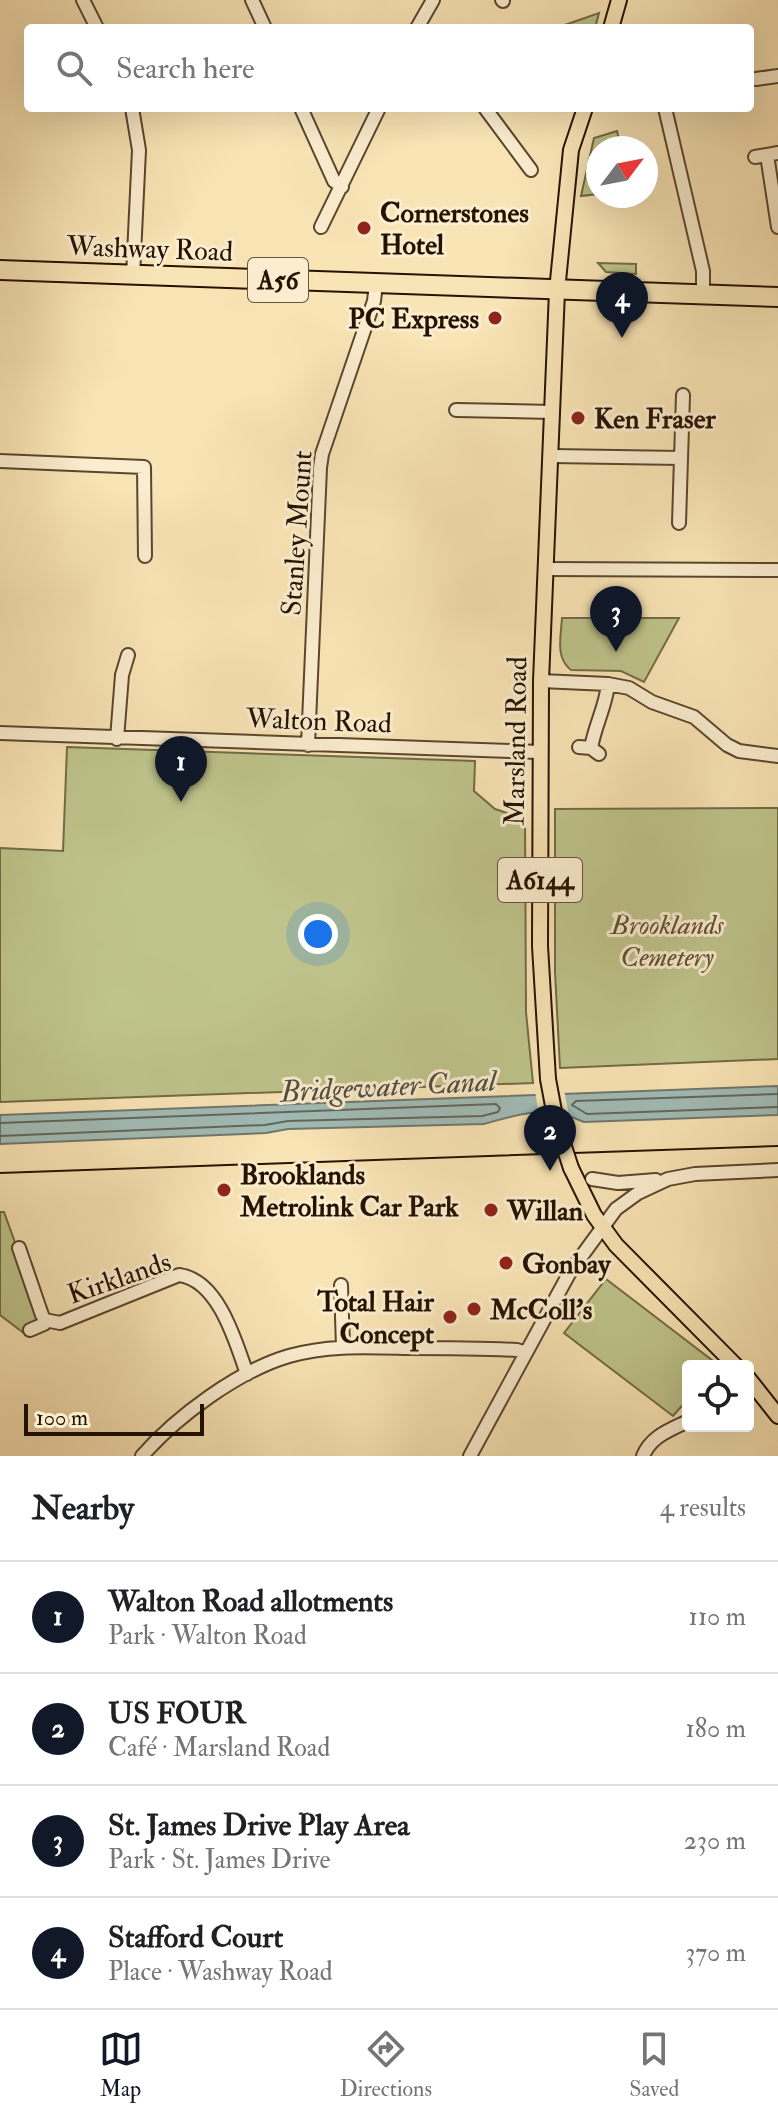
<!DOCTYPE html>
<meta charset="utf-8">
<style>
:root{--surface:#fff;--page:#f6f6f6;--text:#202124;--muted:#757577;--line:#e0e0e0;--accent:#111827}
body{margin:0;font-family:"IM FELL Double Pica",serif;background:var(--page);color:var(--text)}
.controls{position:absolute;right:24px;bottom:24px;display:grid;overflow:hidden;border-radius:8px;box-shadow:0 8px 32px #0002}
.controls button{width:72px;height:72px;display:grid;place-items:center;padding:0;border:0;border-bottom:2px solid var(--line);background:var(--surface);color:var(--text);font:40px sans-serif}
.compass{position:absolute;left:586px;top:136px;width:72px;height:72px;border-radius:50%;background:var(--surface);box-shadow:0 8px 32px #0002;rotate:58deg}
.scale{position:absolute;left:24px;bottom:20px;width:180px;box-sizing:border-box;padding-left:8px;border:4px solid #251200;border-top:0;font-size:22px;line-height:28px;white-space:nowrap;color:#251200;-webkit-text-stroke:6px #fbedcf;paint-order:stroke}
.you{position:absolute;left:318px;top:934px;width:28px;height:28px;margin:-20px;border:6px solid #fff;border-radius:50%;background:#1a73e8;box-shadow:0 0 0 12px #1a73e833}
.badge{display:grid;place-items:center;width:52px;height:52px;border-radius:50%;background:var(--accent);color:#fff;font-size:26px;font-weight:700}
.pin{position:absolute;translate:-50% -66px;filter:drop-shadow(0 2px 4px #0008)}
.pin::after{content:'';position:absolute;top:42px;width:28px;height:24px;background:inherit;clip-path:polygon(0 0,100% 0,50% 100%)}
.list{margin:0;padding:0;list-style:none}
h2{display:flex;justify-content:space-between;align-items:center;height:104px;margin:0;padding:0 32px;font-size:34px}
h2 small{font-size:26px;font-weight:400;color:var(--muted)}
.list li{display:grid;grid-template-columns:52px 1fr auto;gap:24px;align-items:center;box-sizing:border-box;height:112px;padding:0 32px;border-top:2px solid var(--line)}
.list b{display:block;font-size:30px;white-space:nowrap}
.list p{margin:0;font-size:26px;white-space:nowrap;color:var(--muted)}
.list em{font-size:26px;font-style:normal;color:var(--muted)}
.icon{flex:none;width:44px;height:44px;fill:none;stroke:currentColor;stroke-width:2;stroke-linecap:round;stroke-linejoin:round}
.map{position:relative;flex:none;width:778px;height:1456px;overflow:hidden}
.search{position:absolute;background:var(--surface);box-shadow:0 8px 32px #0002;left:24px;right:24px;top:24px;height:88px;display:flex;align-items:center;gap:20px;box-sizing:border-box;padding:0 28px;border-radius:8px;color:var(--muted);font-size:30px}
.sheet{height:552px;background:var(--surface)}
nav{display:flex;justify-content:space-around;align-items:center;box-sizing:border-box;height:112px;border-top:2px solid var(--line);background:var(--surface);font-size:22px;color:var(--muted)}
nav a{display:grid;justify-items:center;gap:4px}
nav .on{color:var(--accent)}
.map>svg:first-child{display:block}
.green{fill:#bfc48c;stroke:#726b46;stroke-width:2}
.water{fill:#a1bcb7;stroke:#6f786e;stroke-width:2}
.pier{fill:#f9e4b5}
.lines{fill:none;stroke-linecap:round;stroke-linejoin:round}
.shore{stroke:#63675c;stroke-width:2}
.minor-casing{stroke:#5a462d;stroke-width:16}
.major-casing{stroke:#251200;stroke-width:18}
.highway-casing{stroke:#251200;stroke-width:22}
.minor{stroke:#fbedcf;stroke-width:12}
.major{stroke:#f9e4b5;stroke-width:14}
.highway{stroke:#f9e4b5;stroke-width:18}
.tram{stroke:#251200;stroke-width:2}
.major-bridge-casing{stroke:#251200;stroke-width:18;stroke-linecap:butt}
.major-bridge{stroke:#f9e4b5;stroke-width:14}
.poi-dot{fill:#8f2418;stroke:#fbedcf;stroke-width:3}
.labels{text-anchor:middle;stroke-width:6;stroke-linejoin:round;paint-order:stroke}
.shield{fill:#fbedcf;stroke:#65543e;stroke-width:2}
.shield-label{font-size:26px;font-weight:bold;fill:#251200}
.poi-label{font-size:28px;font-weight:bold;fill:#251200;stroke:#fbedcf;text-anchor:start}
.street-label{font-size:28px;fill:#251200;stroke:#fbedcf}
.park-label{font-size:28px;font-style:italic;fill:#5b5031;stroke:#fbedcf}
.water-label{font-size:30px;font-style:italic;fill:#504e40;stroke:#fbedcf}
</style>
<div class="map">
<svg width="778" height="1456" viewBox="0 0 778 1456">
<rect width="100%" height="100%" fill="#f9e4b5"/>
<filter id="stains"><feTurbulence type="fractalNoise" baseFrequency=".0025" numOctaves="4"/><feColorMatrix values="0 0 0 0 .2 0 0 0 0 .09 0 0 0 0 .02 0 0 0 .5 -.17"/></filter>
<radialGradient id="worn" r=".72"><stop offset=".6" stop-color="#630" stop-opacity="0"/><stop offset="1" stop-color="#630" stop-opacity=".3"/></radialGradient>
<path class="green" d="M 599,13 L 595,28 L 556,28 Z
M 617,131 L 621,148 L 598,148 L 598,194 L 581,196 L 594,138 Z
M 598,263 L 636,264 L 636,274 L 606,272 Z
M 562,618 L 679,618 L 644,682 L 621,671 L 571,670 C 555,658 561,636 562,618 Z
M 67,747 L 475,761 L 474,791 L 495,809 L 525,819 L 526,1012 L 533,1083 L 0,1102 L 0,848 L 63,851 Z
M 778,808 L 778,1059 L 560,1068 L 555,972 L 555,809 Z
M 0,1212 L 4,1212 L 43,1320 L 25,1334 L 0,1315 Z
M 606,1279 L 717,1364 L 688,1366 L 688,1399 L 673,1416 L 564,1333 Z"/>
<path class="water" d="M 778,1086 L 778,1115 L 584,1122 C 547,1105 522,1113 484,1124 L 288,1129 L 266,1133 L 0,1144 L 0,1115 Z"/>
<path class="pier" d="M 564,1090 L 570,1120 L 564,1117 L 539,1116 L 535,1091 Z"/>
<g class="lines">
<path class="shore" d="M 778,1094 L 576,1101 L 572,1105 L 587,1114 L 778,1107
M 0,1123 L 496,1104 L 500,1108 L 498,1112 L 482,1116 L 288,1121 L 265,1125 L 0,1136"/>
<defs>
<path id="minor" d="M 83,0 L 97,28
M 252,0 L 265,28
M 502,0 L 503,1
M 417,28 L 433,0
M 756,79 L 778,76
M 132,108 L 139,150 L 133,276
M 301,108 L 334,181 L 342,187
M 485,108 L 531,170
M 665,108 L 703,271 L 703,295
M 767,155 L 778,227
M 755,157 L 778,153
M 321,227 L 379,108
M 456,410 L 553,412
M 552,456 L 681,458
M 0,461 L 144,467 L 145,556
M 679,523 L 683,395
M 546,569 L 778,570
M 541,681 L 608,684 L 629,688 L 652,702 L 694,717 L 727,745 L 739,751 L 778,756
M 0,733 L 540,752
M 117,739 L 122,675 L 128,655
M 308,745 L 320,468 L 322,454 L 374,301 L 376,284
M 579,747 L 591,748 L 599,754
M 591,748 C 595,725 606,706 608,684
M 592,1179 L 618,1183 L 656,1180
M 19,1248 L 42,1315 L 45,1320 L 60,1323 L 179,1275 C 219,1280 236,1343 247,1374
M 341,1285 L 343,1347
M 30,1330 L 44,1324 L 45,1320
M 142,1456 C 177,1416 238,1371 289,1356 C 327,1345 367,1347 406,1348 C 443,1348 480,1348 517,1350 L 526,1353
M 470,1456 L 570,1272 L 616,1209 L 638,1193 L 668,1179 L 695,1174 L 778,1170
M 643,1456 C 651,1436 670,1430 688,1421"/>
<path id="major" d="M 611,28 L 619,0
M 548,1079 L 540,946 L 541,681 L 557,291 L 571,150 L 585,108
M 571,1168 L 594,1215 L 616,1245 L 736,1366
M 748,1378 L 778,1416"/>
<path id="highway" d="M 0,270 L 778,297"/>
</defs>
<use href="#minor" class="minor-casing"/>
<use href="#major" class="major-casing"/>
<use href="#highway" class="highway-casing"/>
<use href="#minor" class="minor"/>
<use href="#major" class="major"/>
<use href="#highway" class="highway"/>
<path class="tram" d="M 0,1173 L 778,1146"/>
<defs>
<path id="major-bridge" d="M 548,1079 L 556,1122 L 571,1168"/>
</defs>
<use href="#major-bridge" class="major-bridge-casing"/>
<use href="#major-bridge" class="major-bridge"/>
</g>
<g class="poi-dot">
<circle cx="364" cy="228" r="8"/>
<circle cx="495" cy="318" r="8"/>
<circle cx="578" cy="418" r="8"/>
<circle cx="224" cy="1190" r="8"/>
<circle cx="491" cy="1210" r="8"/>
<circle cx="506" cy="1263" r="8"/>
<circle cx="474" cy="1309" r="8"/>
<circle cx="450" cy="1317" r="8"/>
</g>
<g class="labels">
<g class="shield">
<rect x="248" y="258" width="60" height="44" rx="6"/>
<rect x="498" y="858" width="84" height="44" rx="6"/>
</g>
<g class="shield-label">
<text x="278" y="289">A56</text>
<text x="540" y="889">A6144</text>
</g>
<g class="poi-label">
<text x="380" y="222">Cornerstones<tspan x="380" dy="32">Hotel</tspan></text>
<text x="479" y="328" text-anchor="end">PC Express</text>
<text x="594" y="428">Ken Fraser</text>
<text x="240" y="1184">Brooklands<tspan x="240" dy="32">Metrolink Car Park</tspan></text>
<text x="507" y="1220">Willan</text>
<text x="522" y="1273">Gonbay</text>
<text x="434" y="1311" text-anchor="end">Total Hair<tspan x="434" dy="32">Concept</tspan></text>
<text x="490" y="1319">McColl's</text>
</g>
<g class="street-label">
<text transform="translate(150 248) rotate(2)" y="10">Washway Road</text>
<text transform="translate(296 533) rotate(-86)" y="10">Stanley Mount</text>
<text transform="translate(319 720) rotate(2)" y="10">Walton Road</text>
<text transform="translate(515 741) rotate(-89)" y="10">Marsland Road</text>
<text transform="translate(119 1277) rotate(-19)" y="10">Kirklands</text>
</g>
<g class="park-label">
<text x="667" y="934">Brooklands<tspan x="667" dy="32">Cemetery</tspan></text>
</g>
<g class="water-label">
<text transform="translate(388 1086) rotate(-3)" y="10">Bridgewater Canal</text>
</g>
</g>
<rect width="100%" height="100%" filter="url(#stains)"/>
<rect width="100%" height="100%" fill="url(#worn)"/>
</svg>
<div class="controls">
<button><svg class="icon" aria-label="locate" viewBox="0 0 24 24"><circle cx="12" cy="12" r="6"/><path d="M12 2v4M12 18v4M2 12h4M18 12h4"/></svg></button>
</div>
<svg class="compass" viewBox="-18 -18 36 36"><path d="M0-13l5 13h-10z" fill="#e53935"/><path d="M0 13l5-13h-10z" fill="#757577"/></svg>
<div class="scale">100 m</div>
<div class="you"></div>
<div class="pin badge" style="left:181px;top:802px">1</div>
<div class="pin badge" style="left:550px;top:1171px">2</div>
<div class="pin badge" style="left:616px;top:652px">3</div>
<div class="pin badge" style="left:622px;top:338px">4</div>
<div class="search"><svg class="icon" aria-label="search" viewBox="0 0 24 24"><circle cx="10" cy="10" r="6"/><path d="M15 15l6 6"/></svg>Search here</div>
</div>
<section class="sheet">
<h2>Nearby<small>4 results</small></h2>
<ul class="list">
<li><span class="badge">1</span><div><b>Walton Road allotments</b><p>Park · Walton Road</p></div><em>110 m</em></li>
<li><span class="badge">2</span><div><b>US FOUR</b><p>Café · Marsland Road</p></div><em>180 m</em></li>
<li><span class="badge">3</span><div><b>St. James Drive Play Area</b><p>Park · St. James Drive</p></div><em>230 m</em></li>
<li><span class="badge">4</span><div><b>Stafford Court</b><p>Place · Washway Road</p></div><em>370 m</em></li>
</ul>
</section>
<nav>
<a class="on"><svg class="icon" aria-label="map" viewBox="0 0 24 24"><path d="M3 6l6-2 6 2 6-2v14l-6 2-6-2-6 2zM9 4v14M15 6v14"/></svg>Map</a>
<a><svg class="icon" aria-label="directions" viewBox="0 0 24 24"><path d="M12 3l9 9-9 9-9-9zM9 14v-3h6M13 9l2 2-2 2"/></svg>Directions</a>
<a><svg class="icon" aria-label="saved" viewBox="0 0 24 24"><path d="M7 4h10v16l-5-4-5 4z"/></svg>Saved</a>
</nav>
